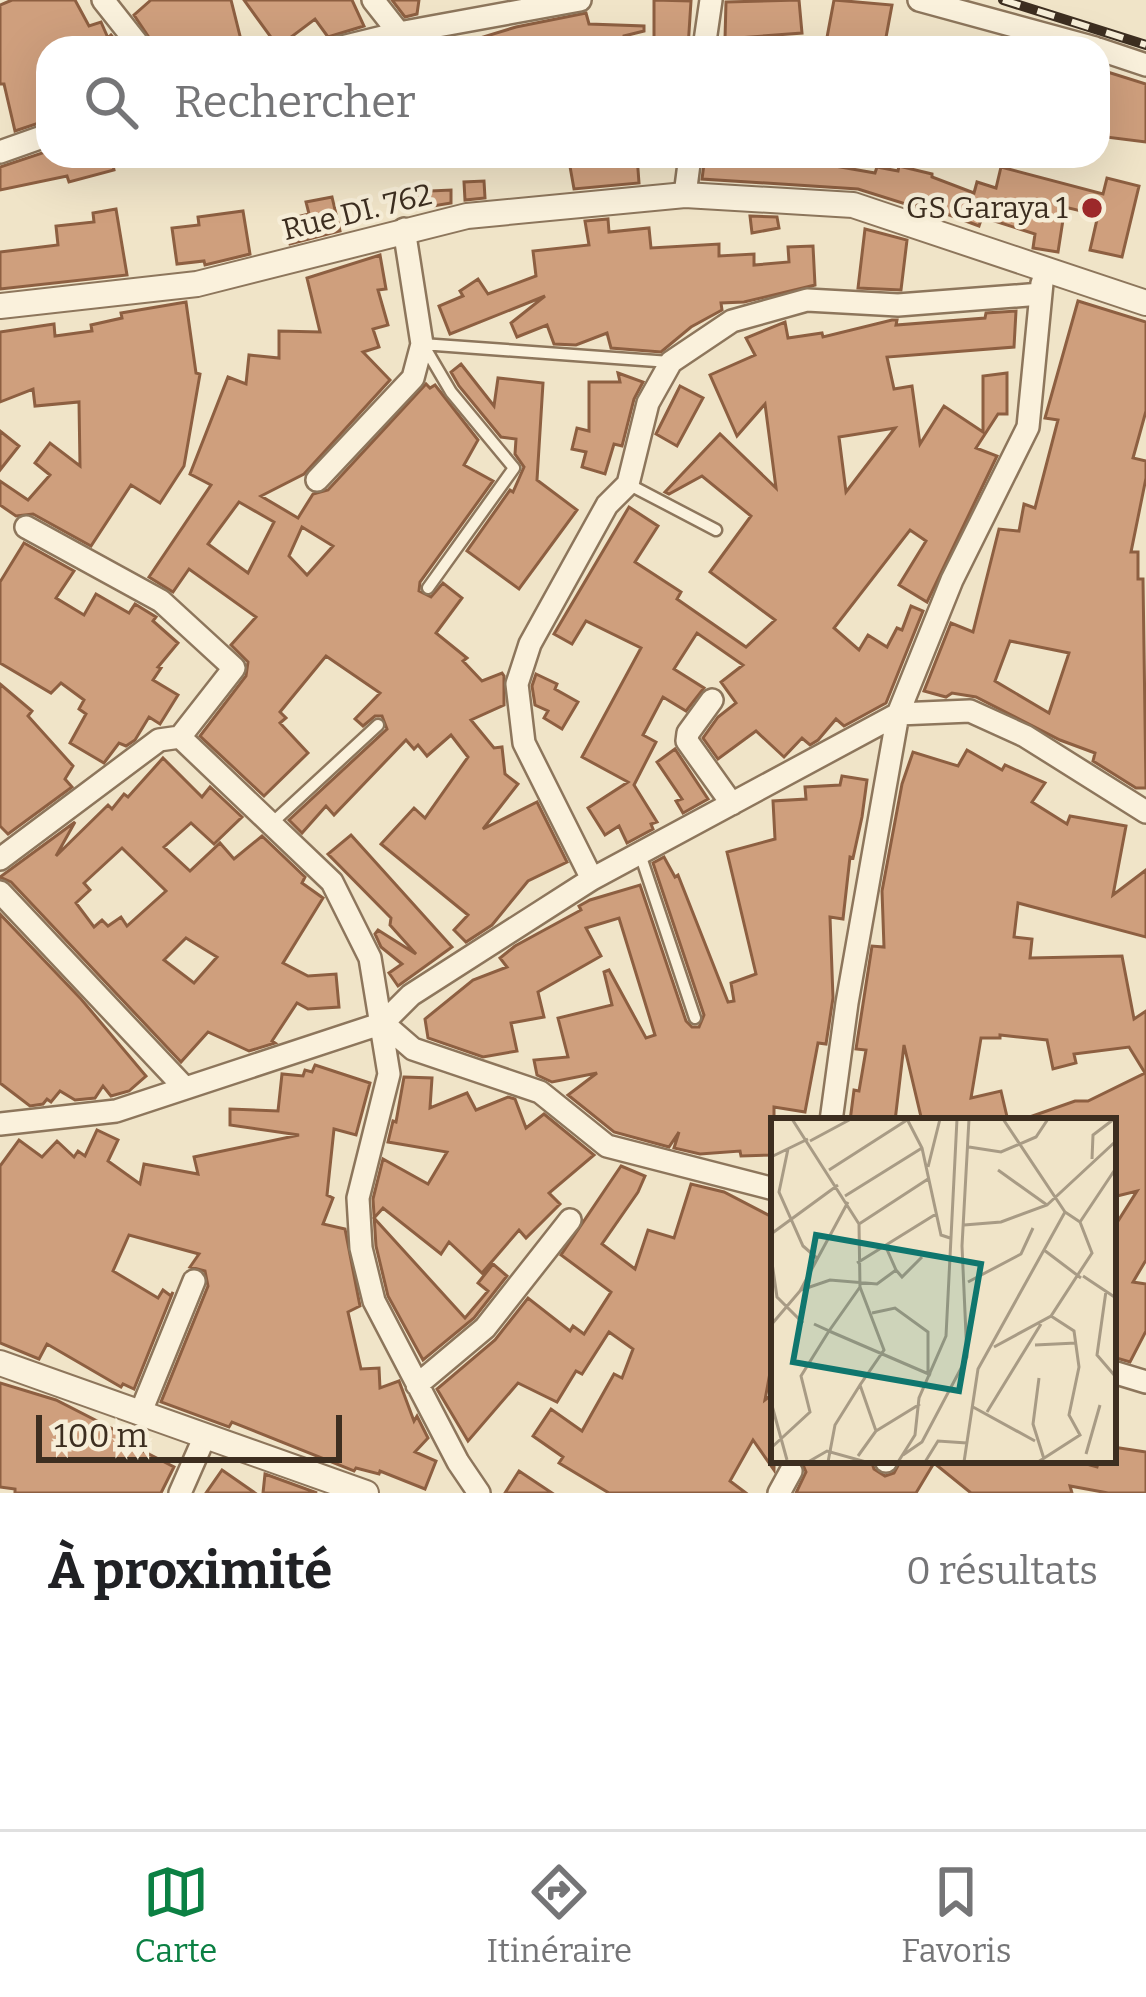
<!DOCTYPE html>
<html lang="fr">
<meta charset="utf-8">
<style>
:root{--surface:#fff;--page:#f6f6f6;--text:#202124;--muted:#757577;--line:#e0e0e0;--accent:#0b8043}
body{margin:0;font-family:Bitter,serif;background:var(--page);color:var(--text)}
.scale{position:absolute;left:36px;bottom:30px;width:306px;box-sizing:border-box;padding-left:12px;border:6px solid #3d2e20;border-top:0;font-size:33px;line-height:42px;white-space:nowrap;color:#3d2e20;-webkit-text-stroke:9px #f7eed8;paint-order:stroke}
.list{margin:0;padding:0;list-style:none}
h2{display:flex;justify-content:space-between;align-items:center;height:156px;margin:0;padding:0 48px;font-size:51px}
h2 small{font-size:39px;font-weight:400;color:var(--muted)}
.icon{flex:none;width:66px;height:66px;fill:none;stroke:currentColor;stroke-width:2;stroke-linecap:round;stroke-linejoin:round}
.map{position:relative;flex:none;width:1146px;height:1493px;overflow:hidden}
.search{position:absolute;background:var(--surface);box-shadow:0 12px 48px #0002;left:36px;right:36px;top:36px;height:132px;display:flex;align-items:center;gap:30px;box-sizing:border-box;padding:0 42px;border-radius:36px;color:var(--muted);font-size:45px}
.sheet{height:336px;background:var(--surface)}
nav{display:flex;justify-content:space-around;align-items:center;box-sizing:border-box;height:168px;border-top:3px solid var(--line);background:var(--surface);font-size:33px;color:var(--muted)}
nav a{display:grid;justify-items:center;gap:6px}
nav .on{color:var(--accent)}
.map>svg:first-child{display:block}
.building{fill:#cf9f7d;stroke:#8d5f41;stroke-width:3;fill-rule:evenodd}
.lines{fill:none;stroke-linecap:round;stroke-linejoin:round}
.service-casing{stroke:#8d765c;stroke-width:15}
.minor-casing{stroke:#8d765c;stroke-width:26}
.tertiary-casing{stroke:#8d765c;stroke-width:28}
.service{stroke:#faf1dc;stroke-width:10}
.minor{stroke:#faf1dc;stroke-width:21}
.tertiary{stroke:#faf1dc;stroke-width:24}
.rail-casing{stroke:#3d2e20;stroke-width:10}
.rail{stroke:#f7eed8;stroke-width:6;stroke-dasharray:18;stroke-linecap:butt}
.poi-dot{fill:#9e2a2b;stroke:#f7eed8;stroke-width:4.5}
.labels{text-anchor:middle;stroke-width:9;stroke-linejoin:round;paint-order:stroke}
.poi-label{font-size:30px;fill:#3d2e20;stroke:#f7eed8;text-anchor:end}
.street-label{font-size:30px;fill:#3d2e20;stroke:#f7eed8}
.inset-road{fill:none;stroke:#a89b85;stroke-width:3}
.view{fill:#0f766e;fill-opacity:0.15;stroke:#0f766e;stroke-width:6}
.inset-edge{fill:none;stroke:#3d2e20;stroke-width:6}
</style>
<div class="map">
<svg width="1146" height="1493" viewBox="0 0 1146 1493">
<rect width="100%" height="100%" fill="#f0e4c8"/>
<path class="building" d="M 12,0 L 75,0 L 89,26 L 101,22 L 108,38 L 111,35 L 122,48 L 48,48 L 48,120 L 15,131 L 4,84 L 0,84 L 0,5 Z
M 151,0 L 231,0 L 243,48 L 156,48 L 134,15 Z
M 244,0 L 352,0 L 364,26 L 328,37 L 315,19 L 278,47 Z
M 392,0 L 419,0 L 417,14 L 405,17 Z
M 654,0 L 691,1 L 688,48 L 658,48 L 659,38 L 654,38 Z
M 799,0 L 802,33 L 725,39 L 726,2 Z
M 834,0 L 892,5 L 884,48 L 825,48 Z
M 586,13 L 589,24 L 644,26 L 644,31 L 624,36 L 624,48 L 600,48 L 601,42 L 575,48 L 460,48 L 460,44 L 516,27 Z
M 1098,69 L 1146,84 L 1146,142 L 1098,136 Z
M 48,151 L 48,156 L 111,156 L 114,170 L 69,182 L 67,176 L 0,190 L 0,167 Z
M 593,156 L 593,161 L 637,156 L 639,183 L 574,189 L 569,161 Z
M 705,156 L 829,160 L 829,165 L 875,173 L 877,167 L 898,171 L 899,166 L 932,174 L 932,177 L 974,193 L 977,182 L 996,188 L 1001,167 L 1103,194 L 1107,178 L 1139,186 L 1122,257 L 1090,250 L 1098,215 L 1065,207 L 1058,252 L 1033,248 L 1035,234 L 982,217 L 979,226 L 917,203 L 915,207 L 858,189 L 702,179 Z
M 484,181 L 485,198 L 465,200 L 464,182 Z
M 451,190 L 451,203 L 409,210 L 409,192 Z
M 332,197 L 340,231 L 290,244 L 284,220 L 309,214 L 306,202 Z
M 116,209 L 127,275 L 0,289 L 0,252 L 58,245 L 56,226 L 94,222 L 93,213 Z
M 243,211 L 250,254 L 205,265 L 204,261 L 177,264 L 172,228 L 199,225 L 198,217 Z
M 750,216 L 777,217 L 779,228 L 752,233 Z
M 608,219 L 609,232 L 649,228 L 651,248 L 719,244 L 719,256 L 754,254 L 754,265 L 789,262 L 788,247 L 813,246 L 815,285 L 744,302 L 721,303 L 722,310 L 691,327 L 661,352 L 611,348 L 607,333 L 576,345 L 554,344 L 547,325 L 517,337 L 511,323 L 545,296 L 450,334 L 439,306 L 463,296 L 460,291 L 478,279 L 488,294 L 536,276 L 533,251 L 589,245 L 585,221 Z
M 865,229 L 907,240 L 901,290 L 858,288 Z
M 380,255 L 386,289 L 378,290 L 388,325 L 373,329 L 379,347 L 363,352 L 390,380 L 304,474 L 261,496 L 298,518 L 313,494 L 328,490 L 426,384 L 430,388 L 435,385 L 478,440 L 464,465 L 493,481 L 420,582 L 419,591 L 431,597 L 443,583 L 462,598 L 436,633 L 467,658 L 463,661 L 482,681 L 502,673 L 504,676 L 504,705 L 471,720 L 494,748 L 502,747 L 505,774 L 518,784 L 483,829 L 537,802 L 567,862 L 528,881 L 492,925 L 466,942 L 454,930 L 468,915 L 381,844 L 414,808 L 425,818 L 468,757 L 451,735 L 427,756 L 418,745 L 414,749 L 406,740 L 334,815 L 326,806 L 302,833 L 289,820 L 387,729 L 382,716 L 375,716 L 363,726 L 355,719 L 380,693 L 326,656 L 280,712 L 286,718 L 280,723 L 308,753 L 264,796 L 200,736 L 246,676 L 248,662 L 231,645 L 256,617 L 189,569 L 173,592 L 149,577 L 211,485 L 190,474 L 228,377 L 246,384 L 249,355 L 279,358 L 279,331 L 320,332 L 307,278 ZM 239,502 L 274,522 L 248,573 L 208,544 ZM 302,527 L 333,546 L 307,575 L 289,556 Z
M 1078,301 L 1146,322 L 1146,411 L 1133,458 L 1146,461 L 1146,478 L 1131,552 L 1138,552 L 1138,579 L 1143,579 L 1146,788 L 1136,788 L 1093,761 L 1095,753 L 1060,740 L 976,697 L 952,693 L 946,697 L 924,691 L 951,623 L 973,632 L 999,529 L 1019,531 L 1024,504 L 1035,508 L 1058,420 L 1045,418 ZM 1010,641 L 1069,653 L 1049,713 L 995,681 Z
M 186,302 L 196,373 L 200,374 L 184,466 L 160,503 L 131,485 L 91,546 L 33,514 L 16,516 L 0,505 L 0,481 L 28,500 L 50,475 L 35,463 L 50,443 L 80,466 L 79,402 L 35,406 L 33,389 L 0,402 L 0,332 L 54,324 L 55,336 L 92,331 L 91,325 L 122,318 L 121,313 Z
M 1016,311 L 1014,347 L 887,357 L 894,389 L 912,386 L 920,444 L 944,406 L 983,432 L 983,376 L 1007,373 L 1007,414 L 998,414 L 976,448 L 997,456 L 927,602 L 899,585 L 926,541 L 910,530 L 834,628 L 859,650 L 868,635 L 887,647 L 897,628 L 902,630 L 911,606 L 923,611 L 886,703 L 844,726 L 836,719 L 818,740 L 810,745 L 802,738 L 784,757 L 756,731 L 718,759 L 703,738 L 718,717 L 736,703 L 721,682 L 743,665 L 697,633 L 674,669 L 704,688 L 686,711 L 663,697 L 643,735 L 656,742 L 634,785 L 657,822 L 651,824 L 653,829 L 627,843 L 619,826 L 605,835 L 588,808 L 628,782 L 582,757 L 641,648 L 586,621 L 572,644 L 554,634 L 629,507 L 658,526 L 635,562 L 681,592 L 677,599 L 746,647 L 775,620 L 710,572 L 751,516 L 702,476 L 669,494 L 665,492 L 720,434 L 776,488 L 765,404 L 737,436 L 710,375 L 755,355 L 746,338 L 785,322 L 788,338 L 822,333 L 823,337 L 892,320 L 897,320 L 896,325 L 985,318 L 986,313 ZM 895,428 L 846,492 L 839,437 Z
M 461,364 L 494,406 L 498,378 L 543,383 L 537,480 L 577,510 L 519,589 L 467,551 L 510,490 L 513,492 L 524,467 L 515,454 L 516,439 L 501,437 L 459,386 L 451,372 Z
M 618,373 L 643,382 L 634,399 L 622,446 L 614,444 L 605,474 L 582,467 L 586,452 L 572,449 L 577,428 L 589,431 L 589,382 L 620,382 Z
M 680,386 L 703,398 L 677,446 L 656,434 Z
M 0,431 L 19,446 L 0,470 Z
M 24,543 L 74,571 L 56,598 L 84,615 L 96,594 L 129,613 L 135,604 L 156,617 L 153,621 L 178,643 L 158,667 L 161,668 L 153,680 L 178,695 L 160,724 L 149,717 L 135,740 L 126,746 L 119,743 L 104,763 L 70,743 L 86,714 L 79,709 L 84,700 L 61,683 L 51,693 L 0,663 L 0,582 Z
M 536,674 L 557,684 L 555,689 L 578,702 L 562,729 L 544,718 L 548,711 L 535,705 L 532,686 Z
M 0,684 L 32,711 L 28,716 L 73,766 L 65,779 L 72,787 L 8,834 L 0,826 Z
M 675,749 L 708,799 L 683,813 L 676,801 L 682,799 L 657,762 Z
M 967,750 L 1002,770 L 1005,765 L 1045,783 L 1032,802 L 1067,824 L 1070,816 L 1126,826 L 1113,895 L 1146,870 L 1146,937 L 1018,903 L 1014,937 L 1032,939 L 1030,958 L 1122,956 L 1134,1019 L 1146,1011 L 1146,1260 L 1133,1282 L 1146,1284 L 1146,1331 L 1130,1362 L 1113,1357 L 1113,1229 L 1137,1191 L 1113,1197 L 1113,1121 L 1024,1119 L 1075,1101 L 1088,1101 L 1145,1073 L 1129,1047 L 1074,1054 L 1076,1063 L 1053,1069 L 1047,1040 L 1000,1035 L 1000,1038 L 981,1038 L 971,1098 L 1001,1091 L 1008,1121 L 922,1121 L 904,1045 L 895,1121 L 850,1121 L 854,1090 L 859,1091 L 866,1050 L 856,1049 L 872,946 L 884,947 L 882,891 L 902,784 L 913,752 L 958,766 Z
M 163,758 L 202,797 L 210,787 L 242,817 L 214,844 L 191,823 L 164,847 L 190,871 L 220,843 L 234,859 L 262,836 L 305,877 L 302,883 L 323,898 L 283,963 L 308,976 L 336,974 L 339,1007 L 308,1009 L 297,1003 L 272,1041 L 275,1043 L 249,1051 L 208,1032 L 181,1062 L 11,882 L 0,877 L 75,822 L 56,856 L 108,805 L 112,809 L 124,794 L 128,797 ZM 122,848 L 166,891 L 127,926 L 121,917 L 108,926 L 102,920 L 94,927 L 76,903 L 90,890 L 84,883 ZM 186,938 L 217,957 L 194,983 L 164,960 Z
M 842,776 L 867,780 L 862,817 L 853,858 L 850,857 L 843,919 L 830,917 L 833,998 L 826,1044 L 818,1043 L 805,1112 L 774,1107 L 774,1155 L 741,1156 L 740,1151 L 700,1154 L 674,1148 L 679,1132 L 669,1147 L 614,1132 L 568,1095 L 597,1073 L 552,1082 L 537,1075 L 534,1060 L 568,1057 L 558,1018 L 612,1005 L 604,972 L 609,970 L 646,1038 L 655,1035 L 619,918 L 586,928 L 601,956 L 538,992 L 544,1017 L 511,1023 L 517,1051 L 483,1057 L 428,1038 L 425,1019 L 473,980 L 507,967 L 500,958 L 515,946 L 581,910 L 579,906 L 590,900 L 640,885 L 686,1021 L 692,1027 L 699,1027 L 704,1015 L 653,863 L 664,857 L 675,877 L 678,875 L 728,1002 L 734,1001 L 731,983 L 756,974 L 727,852 L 775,839 L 773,801 L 806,799 L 805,787 L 840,785 Z
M 351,835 L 452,947 L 398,986 L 389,973 L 402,964 L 381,947 L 375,934 L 378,930 L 416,954 L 390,925 L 391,918 L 328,854 Z
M 0,914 L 81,999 L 146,1076 L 129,1091 L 111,1096 L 103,1086 L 95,1098 L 75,1100 L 60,1091 L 51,1102 L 47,1099 L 43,1104 L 30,1106 L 0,1083 Z
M 315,1065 L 370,1083 L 356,1135 L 334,1129 L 327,1195 L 333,1198 L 323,1224 L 345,1229 L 360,1306 L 348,1312 L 361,1369 L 379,1368 L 380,1388 L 399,1381 L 414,1421 L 417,1416 L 428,1438 L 415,1452 L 436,1461 L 425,1489 L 380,1471 L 379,1474 L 356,1468 L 354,1471 L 232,1422 L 229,1427 L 161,1402 L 208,1286 L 205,1271 L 190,1267 L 199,1254 L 129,1235 L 113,1271 L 158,1298 L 163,1290 L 171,1296 L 173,1292 L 134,1389 L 123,1384 L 121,1387 L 47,1344 L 39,1359 L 0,1343 L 0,1166 L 19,1140 L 42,1157 L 57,1141 L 74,1157 L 78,1151 L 85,1156 L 97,1130 L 118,1140 L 108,1161 L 140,1184 L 144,1164 L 198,1174 L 194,1157 L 299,1135 L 230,1125 L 230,1109 L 278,1111 L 282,1074 L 303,1076 L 305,1070 L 312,1072 Z
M 404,1077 L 432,1078 L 430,1108 L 467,1093 L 476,1110 L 508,1097 L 515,1099 L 526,1128 L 544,1114 L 594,1155 L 549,1193 L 560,1204 L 526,1238 L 519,1230 L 482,1273 L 449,1242 L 441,1254 L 383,1208 L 374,1218 L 465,1318 L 488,1291 L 478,1283 L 493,1264 L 507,1276 L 474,1318 L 423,1360 L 388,1296 L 376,1246 L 373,1199 L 383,1159 L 428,1184 L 447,1152 L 388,1142 L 393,1121 L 396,1122 Z
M 621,1166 L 645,1176 L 638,1192 L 602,1244 L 635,1269 L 648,1230 L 674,1238 L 691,1184 L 724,1192 L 774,1218 L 774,1351 L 765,1400 L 774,1393 L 774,1470 L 753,1440 L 730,1481 L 746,1493 L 609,1493 L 559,1463 L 563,1457 L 533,1436 L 551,1409 L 582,1431 L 614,1374 L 622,1378 L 633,1349 L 609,1332 L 582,1374 L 576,1371 L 557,1402 L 518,1383 L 468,1441 L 437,1389 L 495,1340 L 528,1298 L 570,1331 L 573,1326 L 584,1334 L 611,1292 L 561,1255 Z
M 0,1383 L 56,1400 L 146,1446 L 143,1451 L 174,1467 L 161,1493 L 15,1493 L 15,1489 L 0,1487 Z
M 1113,1447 L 1146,1452 L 1146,1493 L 1108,1493 L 1070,1486 L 1072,1493 L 971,1493 L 934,1463 L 916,1493 L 796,1493 L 806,1472 L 801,1460 L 871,1460 L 874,1469 L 885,1476 L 894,1473 L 901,1460 L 1072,1460 L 1097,1467 L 1099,1460 L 1113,1460 Z
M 222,1470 L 255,1493 L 206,1493 Z
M 519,1471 L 552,1493 L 505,1493 Z
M 265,1474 L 317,1493 L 263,1493 Z"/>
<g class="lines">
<defs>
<path id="service" d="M 422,344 L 670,362
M 424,346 L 451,392 L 514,468 L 428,588
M 628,484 L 716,530
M 272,823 L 378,725
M 640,854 L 695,1018"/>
<path id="minor" d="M 103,0 L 141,48
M 373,0 L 399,33
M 919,0 L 1095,48
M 338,48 L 399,33 L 580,0
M 704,48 L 711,0
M 1098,49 L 1146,65
M 0,152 L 48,135
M 685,195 L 690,156
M 317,480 L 413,378 L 422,344 L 404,229
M 26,527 L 161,601 L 234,668 L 180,737
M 712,700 L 688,733 L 687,741 L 732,804
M 0,859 L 159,740 L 180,737 L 332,882 L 370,958 L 389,1074 L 358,1198 L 361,1248 L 374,1301 L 458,1462 L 479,1493
M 592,879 L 524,743 L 517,684 L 530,644 L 607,505 L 628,484 L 648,403 L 671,362 L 732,321 L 807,300 L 898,305 L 1041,294
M 0,892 L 185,1088
M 383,1023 L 413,1049 L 540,1092 L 607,1146 L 774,1189
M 831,1121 L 847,1003 L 898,714 L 952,580 L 1028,427 L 1042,283
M 0,1124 L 116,1111 L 383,1023 L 411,995 L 592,879 L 898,714 L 970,711 L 1025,736 L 1146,812
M 1113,1372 L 1146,1382
M 417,1385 L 485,1328 L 570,1220
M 140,1414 L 194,1281
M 886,1461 L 886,1460
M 180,1493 L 205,1436
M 779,1493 L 791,1471"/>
<path id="tertiary" d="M 0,306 L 197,284 L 467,216 L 685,195 L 853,205 L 1146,303
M 0,1363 L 366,1493"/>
</defs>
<use href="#service" class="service-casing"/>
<use href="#minor" class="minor-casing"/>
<use href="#tertiary" class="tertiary-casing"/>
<use href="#service" class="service"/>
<use href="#minor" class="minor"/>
<use href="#tertiary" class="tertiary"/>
<defs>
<path id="rail" d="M 1003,0 L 1146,45"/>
</defs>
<use href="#rail" class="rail-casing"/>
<use href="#rail" class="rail"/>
</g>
<circle class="poi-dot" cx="1092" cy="208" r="12"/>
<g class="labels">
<g class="poi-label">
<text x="1068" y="218">GS Garaya 1</text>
</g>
<g class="street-label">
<text transform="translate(357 212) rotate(-14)" y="10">Rue DI. 762</text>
</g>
</g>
<g transform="translate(771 1118)">
<rect width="345" height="345" fill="#f0e4c8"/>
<path class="inset-road" d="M 21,1 L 88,106M 136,1 L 151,30 L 170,117 L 179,120M 39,23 L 80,1M 198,29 L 230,34 L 265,19 L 277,1M 17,31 L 8,74 L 32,128 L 47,141M 0,39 L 37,21M 321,41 L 322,17 L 343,1M 157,49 L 169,1M 58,52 L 136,2M 227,52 L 276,87M 74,78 L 151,30M 309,104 L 345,50M 193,107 L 230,104 L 276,87 L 345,23M 0,116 L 67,67M 273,132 L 310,160M 0,138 L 6,179 L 32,205M 86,145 L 165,96M 125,152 L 131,159 L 151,139M 312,158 L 345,180M 197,164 L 250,136 L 262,110M 89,169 L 58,213 L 160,257M 30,172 L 59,162 L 106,166 L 125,152 L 114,127M 335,173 L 326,237 L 344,258M 101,195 L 124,190 L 157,214 L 157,254M 0,207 L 29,173 L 77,84M 264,227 L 305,225M 223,229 L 280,198 L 321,135 L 309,104 L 294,94 L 232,1M 268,260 L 262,306 L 273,341M 0,284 L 16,342M 202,289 L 264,323M 216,294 L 270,206M 105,313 L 149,286M 0,330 L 39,294 L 30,258 L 58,213 L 43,206M 315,336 L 329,287M 132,337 L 151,324 L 196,239 L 191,128 L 198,1M 87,338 L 105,313 L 89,267 L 113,232 L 89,169 L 88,106 L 157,61M 37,344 L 56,333 L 95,344M 57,344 L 64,307 L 89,267M 127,344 L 144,317 L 148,280 L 175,218 L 186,1M 154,344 L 167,323 L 196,325M 193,344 L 207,251 L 294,94M 267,344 L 309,317 L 298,297 L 308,249 L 303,213 L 280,198"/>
<path class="view" d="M 45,117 L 210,146 L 188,273 L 22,244 Z"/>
<rect width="345" height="345" class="inset-edge"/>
</g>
</svg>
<div class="scale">100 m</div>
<div class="search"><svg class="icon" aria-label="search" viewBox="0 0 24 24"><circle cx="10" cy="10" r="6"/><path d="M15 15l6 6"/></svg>Rechercher</div>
</div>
<section class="sheet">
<h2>À proximité<small>0 résultats</small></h2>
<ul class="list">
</ul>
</section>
<nav>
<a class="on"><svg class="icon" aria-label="map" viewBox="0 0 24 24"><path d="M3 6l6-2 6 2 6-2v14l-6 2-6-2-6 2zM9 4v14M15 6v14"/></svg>Carte</a>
<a><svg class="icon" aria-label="directions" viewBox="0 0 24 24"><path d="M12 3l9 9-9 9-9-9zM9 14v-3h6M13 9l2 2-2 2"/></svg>Itinéraire</a>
<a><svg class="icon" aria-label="saved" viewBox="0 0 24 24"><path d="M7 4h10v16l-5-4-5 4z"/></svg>Favoris</a>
</nav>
